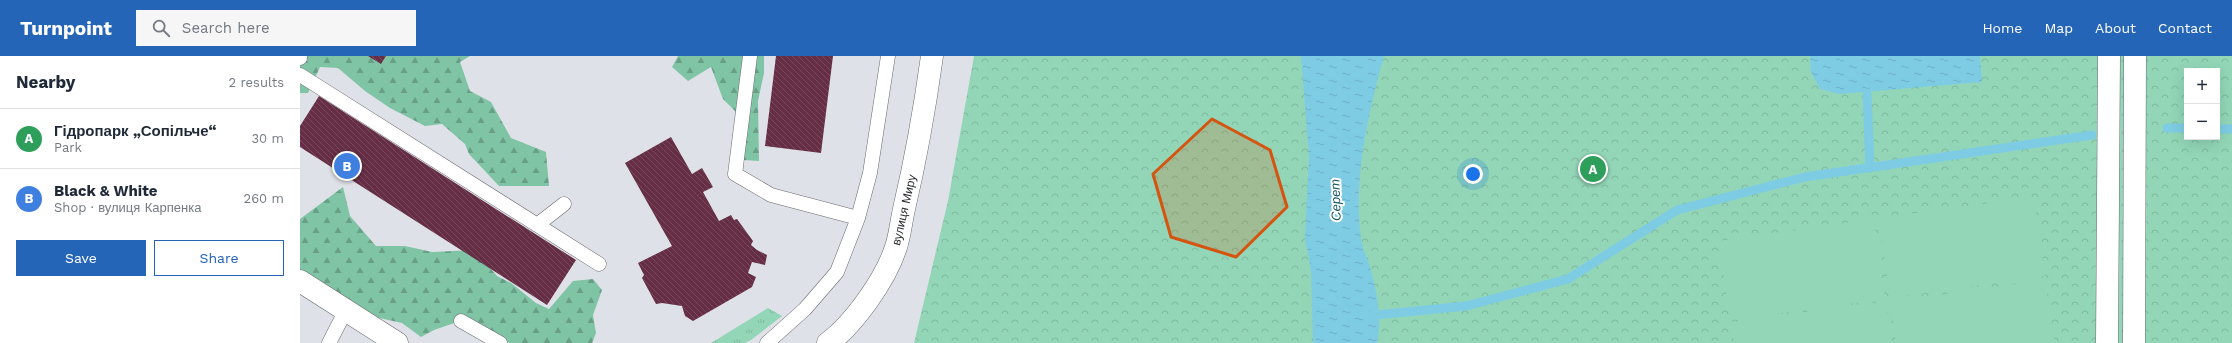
<!DOCTYPE html>
<meta charset="utf-8">
<style>
:root{--surface:#fff;--page:#f6f6f7;--text:#1f2937;--muted:#747a83;--line:#e0e1e3;--accent:#2565b7}
body{margin:0;font-family:"Work Sans",sans-serif;background:var(--page);color:var(--text)}
.controls{position:absolute;right:12px;top:12px;display:grid;overflow:hidden;border-radius:0px;box-shadow:0 4px 16px #0002}
.controls button{width:36px;height:36px;display:grid;place-items:center;padding:0;border:0;border-bottom:1px solid var(--line);background:var(--surface);color:var(--text);font:20px sans-serif}
.you{position:absolute;left:1173px;top:118px;width:14px;height:14px;margin:-10px;border:3px solid #fff;border-radius:50%;background:#1a73e8;box-shadow:0 0 0 6px #1a73e833}
.badge{display:grid;place-items:center;width:26px;height:26px;border-radius:50%;background:var(--accent);color:#fff;font-size:13px;font-weight:700}
.pin{position:absolute;translate:-50% -50%;border:2px solid #fff;box-shadow:0 1px 4px #0006}
.list{margin:0;padding:0;list-style:none}
h2{display:flex;justify-content:space-between;align-items:center;height:52px;margin:0;padding:0 16px;font-size:17px}
h2 small{font-size:13px;font-weight:400;color:var(--muted)}
.list li{display:grid;grid-template-columns:26px 1fr auto;gap:12px;align-items:center;box-sizing:border-box;height:60px;padding:0 16px;border-top:1px solid var(--line)}
.list b{display:block;font-size:15px;white-space:nowrap}
.list p{margin:0;font-size:13px;white-space:nowrap;color:var(--muted)}
.list em{font-size:13px;font-style:normal;color:var(--muted)}
.actions{display:flex;gap:8px;padding:12px 16px}
.actions a{flex:1;padding:9px 0;border:1px solid var(--accent);border-radius:0px;text-align:center;font-size:14px;color:var(--accent)}
.actions .main{background:var(--accent);color:#fff}
.icon{flex:none;width:22px;height:22px;fill:none;stroke:currentColor;stroke-width:2;stroke-linecap:round;stroke-linejoin:round}
.map{position:relative;flex:none;width:1932px;height:287px;overflow:hidden}
header{display:flex;align-items:center;gap:24px;box-sizing:border-box;height:56px;padding:0 20px;background:var(--accent);color:#fff}
header strong{font-size:19px}
nav{display:flex;gap:22px;margin-inline-start:auto;font-size:14px}
.search{width:280px;height:36px;background:var(--page);display:flex;align-items:center;gap:10px;box-sizing:border-box;padding:0 14px;border-radius:0px;color:var(--muted);font-size:15px}
main{display:flex}
aside{flex:1;background:var(--surface)}
.map>svg:first-child{display:block}
.grass{fill:url(#grass-tufts)}
.forest{fill:url(#forest-firs)}
.park{fill:url(#park-crowns);fill-rule:evenodd}
.pitch{fill:#92d6b7}
.water{fill:url(#water-ripples)}
.lines{fill:none;stroke-linecap:round;stroke-linejoin:round}
.stream{stroke:#7ecce4;stroke-width:9}
.building{fill:url(#building-back-hatch)}
.lane-casing{stroke:#686a6f;stroke-width:15}
.street-casing{stroke:#686a6f;stroke-width:23}
.secondary-casing{stroke:#686a6f;stroke-width:23}
.lane{stroke:#fff;stroke-width:14}
.street{stroke:#fff;stroke-width:22}
.secondary{stroke:#fff;stroke-width:22}
.marked{fill:#d55410;fill-opacity:0.2;stroke:#d55410;stroke-width:3;stroke-linejoin:round}
.labels{text-anchor:middle;stroke-width:4;stroke-linejoin:round;paint-order:stroke}
.street-label{font-size:12px;fill:#2b2c2f;stroke:#fff}
.water-label{font-size:13px;font-style:italic;fill:#165668;stroke:#fff}
</style>
<header>
<strong>Turnpoint</strong>
<div class="search"><svg class="icon" aria-label="search" viewBox="0 0 24 24"><circle cx="10" cy="10" r="6"/><path d="M15 15l6 6"/></svg>Search here</div>
<nav><a>Home</a><a>Map</a><a>About</a><a>Contact</a></nav>
</header>
<main>
<aside>
<h2>Nearby<small>2 results</small></h2>
<ul class="list">
<li><span class="badge" style="background:#2e9e5b">A</span><div><b>Гідропарк „Сопільче“</b><p>Park</p></div><em>30 m</em></li>
<li><span class="badge" style="background:#3f7fe0">B</span><div><b>Black &amp; White</b><p>Shop · вулиця Карпенка</p></div><em>260 m</em></li>
</ul>
<div class="actions"><a class="main">Save</a><a>Share</a></div>
</aside>
<div class="map">
<svg width="1932" height="287" viewBox="0 0 1932 287">
<defs>
<pattern id="grass-tufts" width="24" height="20" patternUnits="userSpaceOnUse"><rect width="24" height="20" fill="#92d6b7"/><path d="M3 7l-1-3M5 7V3M7 7l1-3M15 17l-1-3M17 17v-4M19 17l1-3" fill="none" stroke="#7eb89e"/></pattern>
<pattern id="forest-firs" width="22" height="20" patternUnits="userSpaceOnUse"><rect width="22" height="20" fill="#7fc4a4"/><path d="M5 1l3.5 6h-7zM16 11l3.5 6h-7z" fill="#689f86"/></pattern>
<pattern id="park-crowns" width="20" height="18" patternUnits="userSpaceOnUse"><rect width="20" height="18" fill="#92d6b7"/><path d="M2 6a3 3 0 1 1 6 0M12 15a3 3 0 1 1 6 0" fill="none" stroke="#7eb89e"/></pattern>
<pattern id="water-ripples" width="26" height="14" patternUnits="userSpaceOnUse"><rect width="26" height="14" fill="#7ecce4"/><path d="M2 4q2-2 4 0t4 0M15 11q2-2 4 0t4 0" fill="none" stroke="#6dafc4"/></pattern>
<pattern id="building-back-hatch" width="6" height="6" patternUnits="userSpaceOnUse"><rect width="6" height="6" fill="#652e44"/><path d="M-1 5l2 2M0 0l6 6M5-1l2 2" fill="none" stroke="#774b5d"/></pattern>
</defs>
<rect width="100%" height="100%" fill="#dfe1e8"/>
<path class="grass" d="M 468,252 L 482,260 L 451,284 L 445,287 L 411,287 Z"/>
<path class="forest" d="M 0,0 L 170,0 L 160,6 L 170,35 L 191,46 L 211,82 L 246,96 L 249,130 L 199,130 L 169,98 L 165,88 L 142,68 L 125,70 L 90,52 L 65,35 L 38,12 L 20,11 L 8,37 L 0,37 Z
M 378,0 L 464,0 L 464,17 L 458,45 L 459,105 L 444,104 L 439,59 L 423,43 L 411,11 L 388,25 L 372,11 Z
M 43,131 L 50,160 L 76,190 L 105,190 L 132,196 L 174,194 L 197,220 L 211,227 L 236,247 L 249,253 L 273,225 L 293,223 L 302,234 L 293,259 L 296,277 L 292,287 L 210,287 L 184,278 L 160,265 L 134,274 L 121,281 L 102,267 L 75,261 L 0,217 L 0,163 Z"/>
<path class="park" d="M 674,0 L 1932,0 L 1932,287 L 614,287 L 648,145 ZM 1887,15 L 1917,15 L 1917,81 L 1887,81 Z"/>
<path class="pitch" d="M 1734,141 L 1745,220 L 1590,242 L 1579,162 Z
M 1574,163 L 1585,243 L 1430,264 L 1419,185 Z
M 1745,224 L 1755,287 L 1596,287 L 1590,246 Z
M 1586,245 L 1592,287 L 1434,287 L 1431,266 Z
M 1932,248 L 1932,287 L 1929,287 Z"/>
<path class="water" d="M 1001,0 L 1084,0 C 1068,58 1053,123 1061,183 C 1062,193 1068,202 1070,212 C 1077,234 1082,264 1077,287 L 1013,287 L 1011,214 L 1005,182 L 1009,101 Z
M 1510,0 L 1680,0 L 1682,26 L 1539,38 L 1520,33 L 1511,16 Z"/>
<g class="lines">
<path class="stream" d="M 1567,37 L 1570,112
M 1867,72 L 1887,72
M 1917,73 L 1932,73
M 1066,260 L 1166,250 L 1268,223 L 1377,154 L 1505,121 L 1792,79"/>
</g>
<path class="building" d="M 68,0 L 86,0 L 81,8 Z
M 476,0 L 533,0 L 521,97 L 465,90 Z
M 19,40 L 276,204 L 247,249 L 0,91 L 0,70 Z
M 371,81 L 392,118 L 402,112 L 413,131 L 403,136 L 419,165 L 431,159 L 434,164 L 437,163 L 453,185 L 451,189 L 457,194 L 467,199 L 465,209 L 452,206 L 448,217 L 456,221 L 452,231 L 393,265 L 385,260 L 382,250 L 362,247 L 356,248 L 342,222 L 344,219 L 338,207 L 372,190 L 325,107 Z"/>
<g class="lines">
<defs>
<path id="lane" d="M 450,0 L 435,118 L 471,139 L 558,162
M 0,2 L 0,0
M 0,19 L 299,208
M 237,169 L 264,148
M 161,265 L 200,287
M 29,287 L 46,254
M 467,287 L 505,253 L 537,216 L 558,162 L 570,117 L 588,0"/>
<path id="street" d="M 1807,287 L 1809,0
M 1834,287 L 1835,0"/>
<path id="secondary" d="M 0,225 L 97,287
M 528,287 C 553,269 585,224 595,194 C 600,181 601,166 604,153 C 616,102 625,51 632,0"/>
</defs>
<use href="#lane" class="lane-casing"/>
<use href="#street" class="street-casing"/>
<use href="#secondary" class="secondary-casing"/>
<use href="#lane" class="lane"/>
<use href="#street" class="street"/>
<use href="#secondary" class="secondary"/>
</g>
<path class="marked" d="M 912,63 L 970,94 L 987,151 L 936,201 L 871,181 L 853,118 Z"/>
<g class="labels">
<g class="street-label">
<text transform="translate(604 154) rotate(-77)" y="4">вулиця Миру</text>
</g>
<g class="water-label">
<text transform="translate(1035 144) rotate(-92)" y="5">Серет</text>
</g>
</g>
</svg>
<div class="controls">
<button>+</button>
<button>−</button>
</div>
<div class="you"></div>
<div class="pin badge" style="left:1293px;top:113px;background:#2e9e5b">A</div>
<div class="pin badge" style="left:47px;top:110px;background:#3f7fe0">B</div>
</div>
</main>
